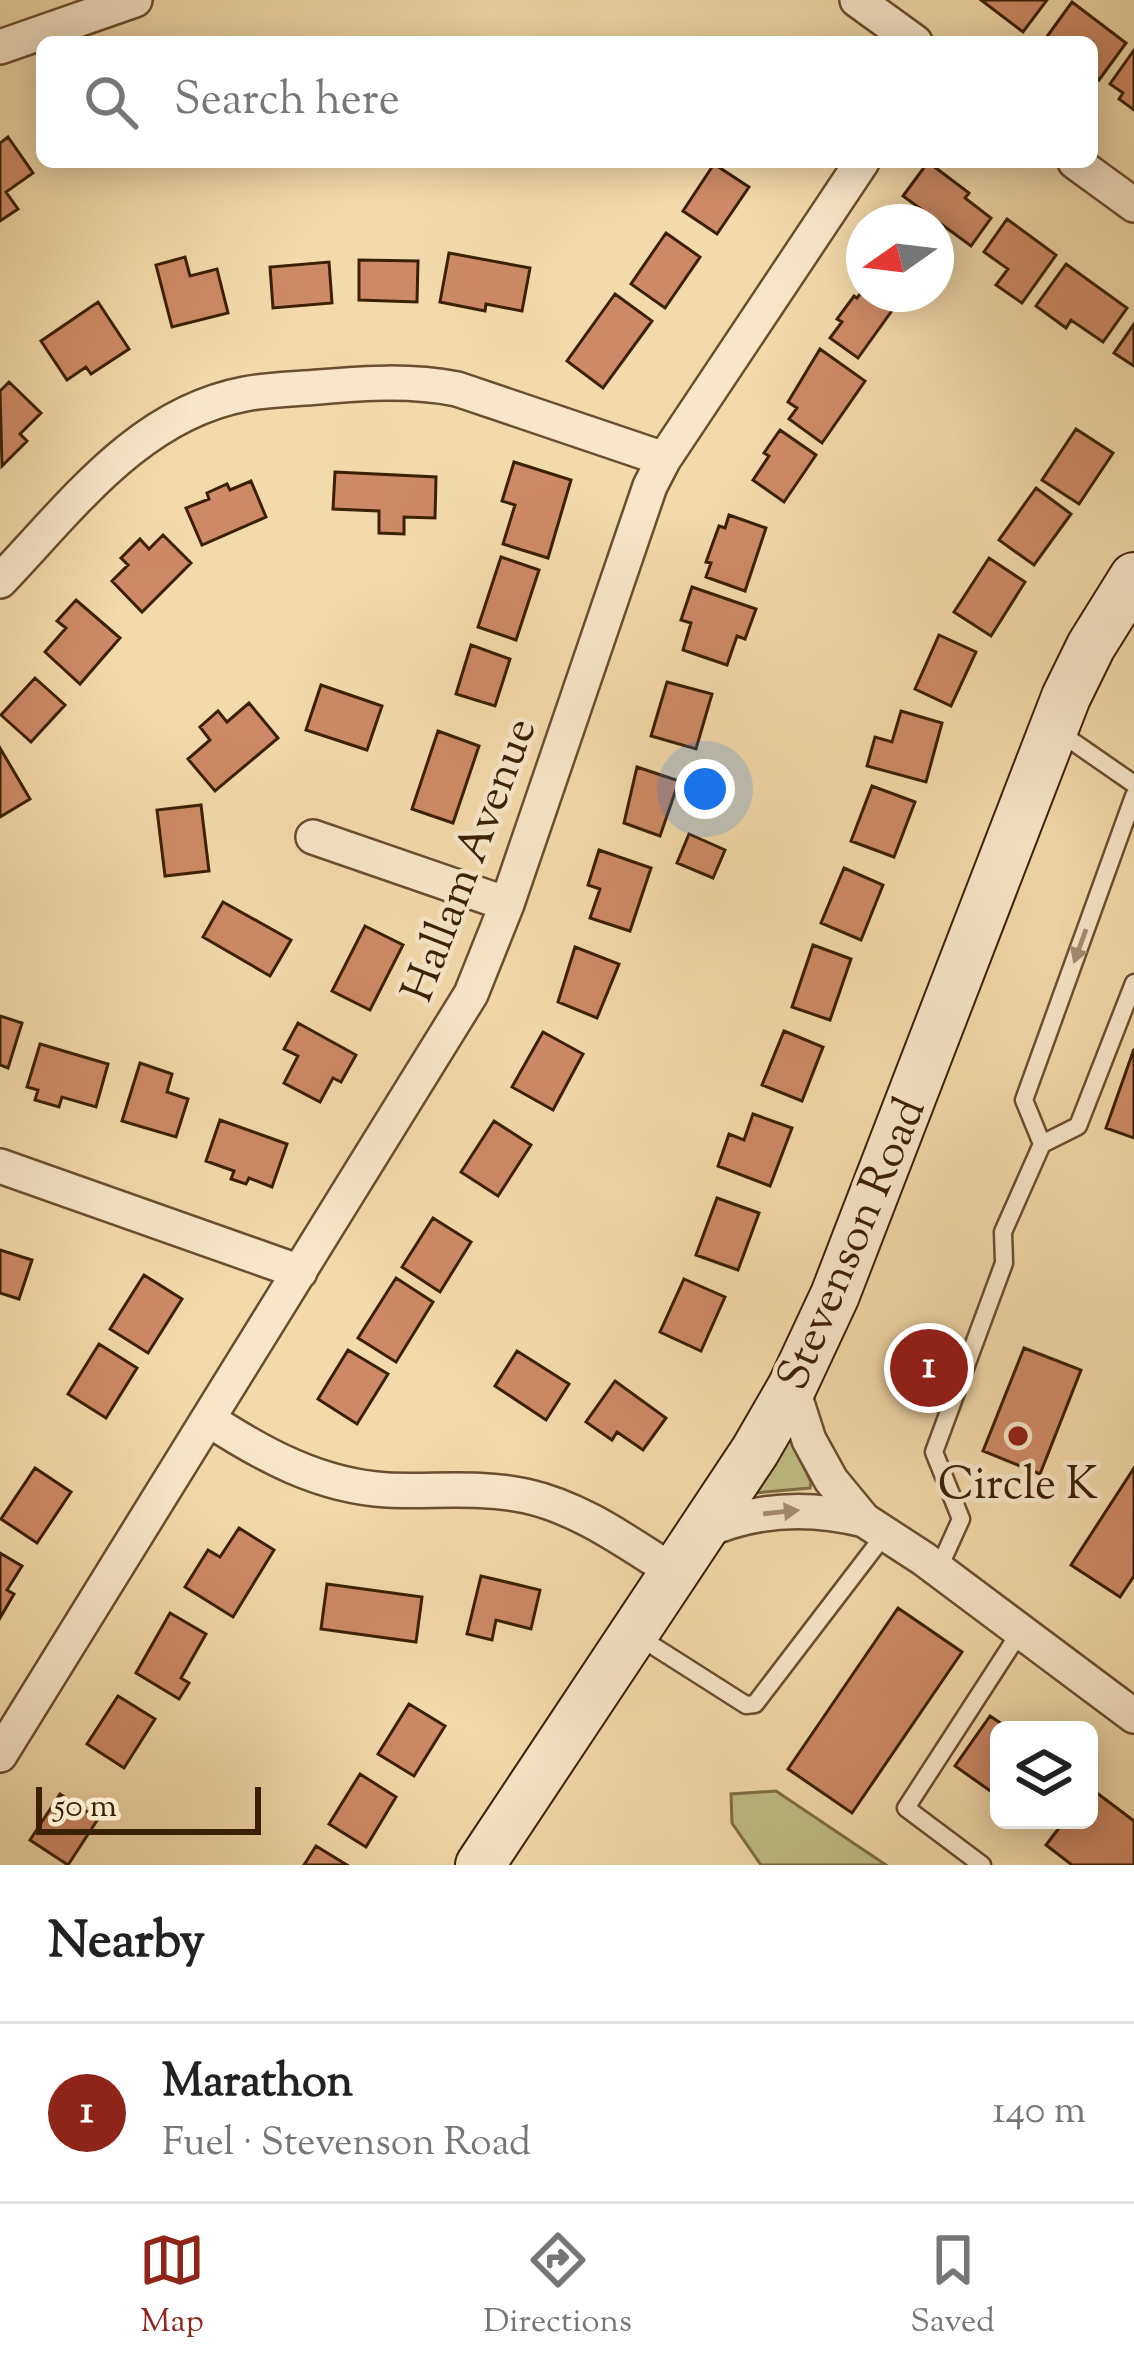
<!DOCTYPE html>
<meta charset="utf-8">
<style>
:root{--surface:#fff;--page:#f2f2f2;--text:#222;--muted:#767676;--line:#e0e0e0;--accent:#8f2418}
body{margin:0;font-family:"Sorts Mill Goudy",serif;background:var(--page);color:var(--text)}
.controls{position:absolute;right:36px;bottom:36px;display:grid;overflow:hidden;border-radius:18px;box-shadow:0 6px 30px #0003}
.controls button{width:108px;height:108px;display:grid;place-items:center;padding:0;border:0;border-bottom:3px solid var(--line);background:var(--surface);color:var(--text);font:60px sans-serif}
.compass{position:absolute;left:846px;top:204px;width:108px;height:108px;border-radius:50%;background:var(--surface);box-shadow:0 6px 30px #0003;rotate:256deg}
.scale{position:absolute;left:36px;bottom:30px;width:225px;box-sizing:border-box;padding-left:12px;border:6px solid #3c2004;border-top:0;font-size:33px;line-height:42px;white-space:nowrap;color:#3c2004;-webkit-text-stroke:9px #f7e7c8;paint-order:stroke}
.you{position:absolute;left:705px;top:789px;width:42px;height:42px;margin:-30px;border:9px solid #fff;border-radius:50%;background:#1a73e8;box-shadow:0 0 0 18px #1a73e833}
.badge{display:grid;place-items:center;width:78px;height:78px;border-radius:50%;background:var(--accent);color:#fff;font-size:39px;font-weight:700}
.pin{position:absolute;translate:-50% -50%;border:6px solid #fff;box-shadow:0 3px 12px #0006}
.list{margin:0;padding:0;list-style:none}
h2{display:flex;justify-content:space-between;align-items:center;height:156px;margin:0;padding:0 48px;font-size:51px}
h2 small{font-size:39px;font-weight:400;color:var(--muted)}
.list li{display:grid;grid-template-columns:78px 1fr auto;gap:36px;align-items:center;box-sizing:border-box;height:180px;padding:0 48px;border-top:3px solid var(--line)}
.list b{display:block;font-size:45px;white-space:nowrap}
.list p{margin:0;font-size:39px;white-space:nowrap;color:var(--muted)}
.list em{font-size:39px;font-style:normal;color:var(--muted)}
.icon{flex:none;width:66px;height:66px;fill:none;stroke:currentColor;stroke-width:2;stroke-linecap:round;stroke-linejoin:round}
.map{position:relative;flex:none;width:1134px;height:1865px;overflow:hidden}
.search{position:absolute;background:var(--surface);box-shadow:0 6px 30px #0003;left:36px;right:36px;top:36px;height:132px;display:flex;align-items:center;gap:30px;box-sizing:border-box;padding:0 42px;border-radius:18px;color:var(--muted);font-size:45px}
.sheet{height:336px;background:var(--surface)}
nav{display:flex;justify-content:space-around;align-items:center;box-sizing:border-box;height:168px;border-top:3px solid var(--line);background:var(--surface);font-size:33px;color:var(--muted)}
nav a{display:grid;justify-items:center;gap:6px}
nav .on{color:var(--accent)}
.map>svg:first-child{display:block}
.green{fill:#bfbe85;stroke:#7e6f44;stroke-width:3}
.building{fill:#ce8a66;stroke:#3c2004;stroke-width:3}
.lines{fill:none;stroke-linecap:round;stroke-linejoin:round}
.service-casing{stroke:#6a4e2e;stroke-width:21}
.minor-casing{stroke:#6a4e2e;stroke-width:38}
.secondary-casing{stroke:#3c2004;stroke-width:52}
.service{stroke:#f7e7c8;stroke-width:16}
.minor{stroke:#f7e7c8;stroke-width:33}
.secondary{stroke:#f7e7c8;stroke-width:48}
.oneway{fill:#a38d70}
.poi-dot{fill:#8f2418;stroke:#f7e7c8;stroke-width:4.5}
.labels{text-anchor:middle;stroke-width:9;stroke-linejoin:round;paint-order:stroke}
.street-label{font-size:45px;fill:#3c2004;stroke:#f7e7c8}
.poi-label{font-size:45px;fill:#3c2004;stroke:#f7e7c8}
</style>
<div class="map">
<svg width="1134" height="1865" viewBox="0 0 1134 1865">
<rect width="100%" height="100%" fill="#f3daaa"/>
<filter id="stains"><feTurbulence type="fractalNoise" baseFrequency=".00167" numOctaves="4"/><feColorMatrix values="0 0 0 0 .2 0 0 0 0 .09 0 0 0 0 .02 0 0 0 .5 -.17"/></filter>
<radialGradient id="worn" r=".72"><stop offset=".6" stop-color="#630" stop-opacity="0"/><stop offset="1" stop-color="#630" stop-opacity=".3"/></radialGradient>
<path class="green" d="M 789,1436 L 811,1482 L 810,1488 L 755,1493 Z
M 776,1791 L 886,1865 L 761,1865 L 732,1823 L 731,1794 Z"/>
<path class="building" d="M 981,0 L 1047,0 L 1023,32 Z
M 1072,2 L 1126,43 L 1099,80 L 1092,74 L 1092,42 L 1043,42 Z
M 1134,50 L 1134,110 L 1119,99 L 1123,93 L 1110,84 Z
M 8,137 L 33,173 L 6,192 L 18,209 L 0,221 L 0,143 Z
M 928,162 L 969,193 L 965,198 L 991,218 L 971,246 L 903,196 Z
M 714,164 L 749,187 L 717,234 L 683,211 Z
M 1007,219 L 1056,255 L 1022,303 L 996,285 L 1008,269 L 984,252 Z
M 666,233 L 700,257 L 665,308 L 631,284 Z
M 449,253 L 530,268 L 522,311 L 486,304 L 485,311 L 440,302 Z
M 185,257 L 190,276 L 217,269 L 228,313 L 172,327 L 156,265 Z
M 359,260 L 418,261 L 417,302 L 359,300 Z
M 329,262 L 332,303 L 273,308 L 270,267 Z
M 1066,264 L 1127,308 L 1103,342 L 1071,320 L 1066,328 L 1036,306 Z
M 864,289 L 864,294 L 896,294 L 901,298 L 858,358 L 830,338 L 842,322 L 837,319 L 854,296 L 857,298 Z
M 615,294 L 652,321 L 603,388 L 567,361 Z
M 98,302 L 129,349 L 91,374 L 86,367 L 67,380 L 41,341 Z
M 1134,324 L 1134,366 L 1114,353 Z
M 820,349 L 865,381 L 822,443 L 789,419 L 797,408 L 788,402 Z
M 9,382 L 41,413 L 20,434 L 27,441 L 2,466 L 0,391 Z
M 1076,429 L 1113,453 L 1079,504 L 1042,480 Z
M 780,430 L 816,455 L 784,502 L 753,480 L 769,456 L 764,453 Z
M 514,462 L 571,480 L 548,558 L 503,544 L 515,505 L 502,501 Z
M 335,472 L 436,477 L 435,518 L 404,517 L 404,534 L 379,533 L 379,511 L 333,509 Z
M 251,481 L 266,517 L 202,545 L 186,508 L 209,499 L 207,493 L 227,484 L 230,490 Z
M 1036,488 L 1071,514 L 1034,565 L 999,540 Z
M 729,515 L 766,528 L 745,591 L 706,577 L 711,563 L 706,562 L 719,526 L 725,528 Z
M 163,535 L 191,563 L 142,612 L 112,581 L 128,565 L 121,558 L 140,539 L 149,549 Z
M 501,557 L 539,570 L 516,640 L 478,627 Z
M 989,558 L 1025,582 L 991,636 L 954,612 Z
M 692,587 L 756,609 L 745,639 L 737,636 L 727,665 L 683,650 L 691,623 L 681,620 Z
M 76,600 L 120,638 L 80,684 L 45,652 L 66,628 L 57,621 Z
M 939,635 L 976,652 L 951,706 L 915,689 Z
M 471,645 L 510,659 L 495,706 L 456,694 Z
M 35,678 L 65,705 L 31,742 L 1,715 Z
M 667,682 L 712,694 L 696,749 L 651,736 Z
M 321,685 L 382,706 L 367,750 L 306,730 Z
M 249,703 L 278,738 L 215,791 L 188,759 L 210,740 L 200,727 L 218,711 L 227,722 Z
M 901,711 L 942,723 L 926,782 L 867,766 L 875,737 L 892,742 Z
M 438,731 L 479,746 L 453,823 L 412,809 Z
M 0,748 L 30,799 L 0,817 Z
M 637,767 L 679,781 L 660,836 L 624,823 Z
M 872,786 L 915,802 L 894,857 L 851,841 Z
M 201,805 L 209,871 L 165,876 L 157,810 Z
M 689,834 L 725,850 L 713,878 L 677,863 Z
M 599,850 L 651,868 L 630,931 L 590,918 L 600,889 L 588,885 Z
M 844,868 L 883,885 L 861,940 L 821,923 Z
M 223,902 L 291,940 L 270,976 L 203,937 Z
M 365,926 L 403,945 L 370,1010 L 332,991 Z
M 813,945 L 851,959 L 830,1020 L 792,1007 Z
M 575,947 L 619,964 L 597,1018 L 558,1002 Z
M 0,1016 L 22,1023 L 8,1068 L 0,1065 Z
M 298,1023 L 356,1055 L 341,1082 L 333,1078 L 320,1102 L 284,1083 L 298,1056 L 284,1049 Z
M 784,1031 L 823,1047 L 802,1101 L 762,1085 Z
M 543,1032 L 583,1054 L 553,1110 L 512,1087 Z
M 40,1044 L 108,1064 L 96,1107 L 62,1097 L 59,1107 L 35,1100 L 38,1090 L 27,1087 Z
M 1134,1049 L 1134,1138 L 1106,1128 Z
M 140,1063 L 172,1074 L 167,1092 L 188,1099 L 176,1137 L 122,1121 Z
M 753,1114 L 792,1128 L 770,1186 L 718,1166 L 729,1134 L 744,1140 Z
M 220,1120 L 287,1144 L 272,1187 L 249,1178 L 246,1184 L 231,1179 L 234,1171 L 206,1161 Z
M 494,1121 L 531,1145 L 498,1196 L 461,1172 Z
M 717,1198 L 759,1213 L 738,1270 L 696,1255 Z
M 433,1218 L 471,1242 L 440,1292 L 402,1267 Z
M 0,1250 L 32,1260 L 19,1299 L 0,1293 Z
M 144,1275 L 182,1299 L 148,1353 L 110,1329 Z
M 396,1278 L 433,1302 L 396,1362 L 358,1338 Z
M 684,1279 L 725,1297 L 701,1351 L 660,1332 Z
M 918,1339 L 954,1351 L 939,1396 L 904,1385 Z
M 99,1344 L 137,1368 L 106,1418 L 68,1394 Z
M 1024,1348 L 1081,1370 L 1040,1474 L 983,1451 Z
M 348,1350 L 388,1374 L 357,1424 L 318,1399 Z
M 517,1351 L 569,1384 L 546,1420 L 495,1386 Z
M 615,1381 L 666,1418 L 643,1450 L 617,1432 L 612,1440 L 586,1422 Z
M 35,1468 L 71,1492 L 37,1543 L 1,1519 Z
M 1134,1468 L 1134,1576 L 1120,1597 L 1071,1565 Z
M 239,1528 L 274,1550 L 233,1617 L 185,1587 L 208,1550 L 220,1557 Z
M 0,1553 L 22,1566 L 7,1590 L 14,1594 L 0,1618 Z
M 481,1576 L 540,1590 L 531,1629 L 496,1620 L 492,1640 L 467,1634 Z
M 327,1584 L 422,1597 L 416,1642 L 321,1629 Z
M 898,1608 L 962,1652 L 852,1813 L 788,1769 Z
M 170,1613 L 206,1634 L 181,1678 L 189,1683 L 179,1699 L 136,1673 Z
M 118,1696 L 155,1719 L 124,1768 L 87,1744 Z
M 409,1704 L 445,1726 L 414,1776 L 378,1754 Z
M 990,1716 L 1011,1730 L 999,1730 L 999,1797 L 955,1766 Z
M 360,1774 L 396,1797 L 366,1847 L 329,1824 Z
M 1089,1787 L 1134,1821 L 1134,1865 L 1072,1865 L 1046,1845 L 1065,1820 L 1089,1820 Z
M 60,1794 L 98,1819 L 68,1865 L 30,1840 Z
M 316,1846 L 347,1865 L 304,1865 Z"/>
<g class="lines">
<defs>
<path id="service" d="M 1056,730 L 1134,784
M 1042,1144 L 1024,1100 L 1134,796
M 938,1570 L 961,1519 L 934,1452 L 1004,1263 L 1003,1232 L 1042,1144 L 1078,1126 L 1134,983
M 636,1635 L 746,1705 L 755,1704 L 885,1534
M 982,1865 L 906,1808 L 1020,1632"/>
<path id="minor" d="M 857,0 L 915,42
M 0,47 L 135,0
M 1075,162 L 1134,205
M 0,581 C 71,507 138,414 245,394 C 269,389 295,389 319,387 C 366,383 410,380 457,389 L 664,459
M 313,837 L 507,904
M 0,1166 L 300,1272
M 792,1387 L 809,1440 L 831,1480 L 864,1520 L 924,1559 L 1134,1716
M 208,1419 C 263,1455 320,1486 387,1490 C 434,1492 480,1486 526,1496 C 581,1508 628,1543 674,1572
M 701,1533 C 754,1508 808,1506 864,1520
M 0,1755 L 471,994 L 507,904 L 650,486 L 664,459 L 862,162"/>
<path id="secondary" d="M 480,1865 L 755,1451 L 792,1387 L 835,1295 L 1066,697 L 1091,646 L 1134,577"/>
</defs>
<use href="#service" class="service-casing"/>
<use href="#minor" class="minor-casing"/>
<use href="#secondary" class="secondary-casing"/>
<use href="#service" class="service"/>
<use href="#minor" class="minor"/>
<use href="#secondary" class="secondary"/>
</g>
<defs><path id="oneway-solid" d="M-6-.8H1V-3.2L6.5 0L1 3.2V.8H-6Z" transform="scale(3)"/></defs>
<g class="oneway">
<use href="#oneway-solid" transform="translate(1080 946) rotate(110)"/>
<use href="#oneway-solid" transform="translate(781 1512) rotate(-6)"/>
</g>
<circle class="poi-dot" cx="1018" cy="1436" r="12"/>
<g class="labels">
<g class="street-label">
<text transform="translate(467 859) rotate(-69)" y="16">Hallam Avenue</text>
<text transform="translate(849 1243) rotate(-67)" y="16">Stevenson Road</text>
</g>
<g class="poi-label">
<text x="1018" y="1498">Circle K</text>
</g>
</g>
<rect width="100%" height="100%" filter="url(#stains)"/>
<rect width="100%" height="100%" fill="url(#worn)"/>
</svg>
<div class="controls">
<button><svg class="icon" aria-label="layers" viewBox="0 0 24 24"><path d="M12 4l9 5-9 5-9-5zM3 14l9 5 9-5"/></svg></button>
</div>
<svg class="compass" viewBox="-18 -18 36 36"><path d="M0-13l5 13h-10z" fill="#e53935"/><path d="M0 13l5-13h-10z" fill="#767676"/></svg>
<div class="scale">50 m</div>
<div class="you"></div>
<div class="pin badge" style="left:929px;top:1368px">1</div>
<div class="search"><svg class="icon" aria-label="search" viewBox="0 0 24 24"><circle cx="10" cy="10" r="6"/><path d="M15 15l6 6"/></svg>Search here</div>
</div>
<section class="sheet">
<h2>Nearby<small></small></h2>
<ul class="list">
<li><span class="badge">1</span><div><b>Marathon</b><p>Fuel · Stevenson Road</p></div><em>140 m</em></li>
</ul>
</section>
<nav>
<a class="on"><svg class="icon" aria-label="map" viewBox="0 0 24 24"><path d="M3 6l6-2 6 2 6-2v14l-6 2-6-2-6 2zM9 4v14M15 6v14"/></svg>Map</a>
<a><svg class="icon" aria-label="directions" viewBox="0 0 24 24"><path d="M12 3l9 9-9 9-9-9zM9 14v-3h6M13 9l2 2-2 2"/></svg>Directions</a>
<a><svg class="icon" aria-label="saved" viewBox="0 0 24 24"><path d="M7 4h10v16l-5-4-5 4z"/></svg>Saved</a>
</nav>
